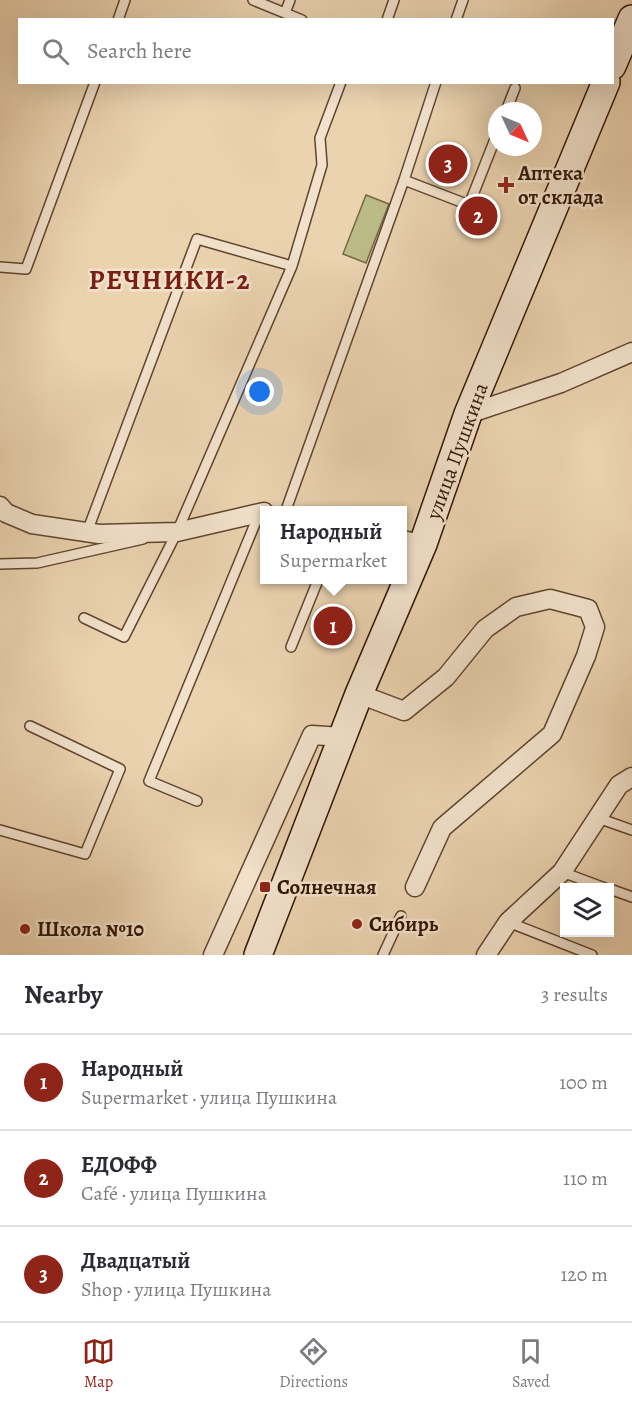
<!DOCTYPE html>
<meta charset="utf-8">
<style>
:root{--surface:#fff;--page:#f7f7f7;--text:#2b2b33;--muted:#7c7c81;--line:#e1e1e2;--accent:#8f2418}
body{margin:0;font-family:Alegreya,serif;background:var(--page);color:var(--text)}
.controls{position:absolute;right:18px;bottom:18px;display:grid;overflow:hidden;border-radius:0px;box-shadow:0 6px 24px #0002}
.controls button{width:54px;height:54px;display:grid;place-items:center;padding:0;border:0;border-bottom:2px solid var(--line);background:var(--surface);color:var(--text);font:30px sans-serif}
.compass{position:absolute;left:488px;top:102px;width:54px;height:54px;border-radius:50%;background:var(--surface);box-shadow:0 6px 24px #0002;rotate:134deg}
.you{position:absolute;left:260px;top:392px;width:21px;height:21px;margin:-15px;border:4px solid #fff;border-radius:50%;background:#1a73e8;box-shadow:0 0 0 9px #1a73e833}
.badge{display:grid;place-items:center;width:39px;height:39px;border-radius:50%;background:var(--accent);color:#fff;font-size:20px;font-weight:700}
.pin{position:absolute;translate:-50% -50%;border:3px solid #fff;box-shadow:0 2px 6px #0006}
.popup{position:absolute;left:260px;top:506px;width:147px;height:78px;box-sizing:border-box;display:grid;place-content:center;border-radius:0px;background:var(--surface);filter:drop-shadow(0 2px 4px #0005);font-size:20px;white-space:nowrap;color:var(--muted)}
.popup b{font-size:22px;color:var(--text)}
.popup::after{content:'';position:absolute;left:50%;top:100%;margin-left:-12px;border:12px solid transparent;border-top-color:var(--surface)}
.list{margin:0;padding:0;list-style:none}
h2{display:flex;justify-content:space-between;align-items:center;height:78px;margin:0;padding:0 24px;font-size:26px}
h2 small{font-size:20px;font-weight:400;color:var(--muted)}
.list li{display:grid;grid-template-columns:39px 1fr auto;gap:18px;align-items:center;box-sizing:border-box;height:96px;padding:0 24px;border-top:2px solid var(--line)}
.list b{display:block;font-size:22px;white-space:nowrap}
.list p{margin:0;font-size:20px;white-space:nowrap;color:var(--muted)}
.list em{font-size:20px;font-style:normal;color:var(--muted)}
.icon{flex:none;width:33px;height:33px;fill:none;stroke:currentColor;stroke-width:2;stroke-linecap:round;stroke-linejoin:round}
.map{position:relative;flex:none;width:632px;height:955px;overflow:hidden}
.search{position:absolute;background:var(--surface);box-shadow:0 6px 24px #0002;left:18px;right:18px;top:18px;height:66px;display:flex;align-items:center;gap:15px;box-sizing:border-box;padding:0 21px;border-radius:0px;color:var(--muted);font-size:22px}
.sheet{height:366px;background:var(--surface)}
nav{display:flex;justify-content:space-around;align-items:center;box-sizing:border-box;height:84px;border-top:2px solid var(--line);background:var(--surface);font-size:16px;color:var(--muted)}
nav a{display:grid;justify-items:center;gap:3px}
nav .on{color:var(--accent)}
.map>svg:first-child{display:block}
.green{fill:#bb8;stroke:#766845;stroke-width:1.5}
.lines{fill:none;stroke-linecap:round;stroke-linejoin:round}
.service-casing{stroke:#60452e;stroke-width:12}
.minor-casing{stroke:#60452e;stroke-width:21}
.secondary-casing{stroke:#321602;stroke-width:30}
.service{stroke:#f2e2cc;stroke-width:9}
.minor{stroke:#f2e2cc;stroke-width:18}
.secondary{stroke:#f2e2cc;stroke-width:27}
.poi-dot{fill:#8f2418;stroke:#f2e2cc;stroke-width:2}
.labels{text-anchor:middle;stroke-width:5;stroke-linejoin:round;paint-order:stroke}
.poi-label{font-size:21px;font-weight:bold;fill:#321602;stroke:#f2e2cc;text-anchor:start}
.street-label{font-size:21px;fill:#321602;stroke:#f2e2cc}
.district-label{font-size:27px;font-weight:bold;letter-spacing:1.5px;fill:#7a1f14;stroke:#f2e2cc}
</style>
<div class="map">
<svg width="632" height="955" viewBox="0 0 632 955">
<rect width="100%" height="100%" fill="#ebd3b0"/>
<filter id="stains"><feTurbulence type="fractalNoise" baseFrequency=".00333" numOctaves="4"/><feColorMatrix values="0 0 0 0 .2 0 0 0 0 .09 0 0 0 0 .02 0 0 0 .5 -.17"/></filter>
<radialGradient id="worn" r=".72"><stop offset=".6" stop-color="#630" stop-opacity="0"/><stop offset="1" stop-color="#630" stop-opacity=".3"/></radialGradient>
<path class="green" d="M 366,195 L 389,204 L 366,263 L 343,254 Z"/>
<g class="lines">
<defs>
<path id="service" d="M 253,0 L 302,20
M 285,13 L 290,0
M 118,20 L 125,0
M 387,20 L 394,0
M 456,20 L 463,0
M 506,111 L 515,88
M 404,180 L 469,205 L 497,134
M 0,267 L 26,269 L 95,82
M 286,510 L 404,180 L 436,82
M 87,532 L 197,239 L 292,266
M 0,564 L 37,563 L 143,539
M 84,618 L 124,637 L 177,532 L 292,266 L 322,165 L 320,138 L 341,82
M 291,647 L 318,580
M 197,801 L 149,781 L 259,514
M 598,818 L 632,830
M 0,830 L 85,854 L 120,769 L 30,726
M 562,872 L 605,888
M 610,889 L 632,897
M 508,922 L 592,955
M 383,955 L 401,916"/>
<path id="minor" d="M 468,414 L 561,383 L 632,352
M 0,506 L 6,513 L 32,524 L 99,534 L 177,532 L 264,512
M 402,540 L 423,544
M 359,694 L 404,711 L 446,677 L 485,629 L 516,607 L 550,599 L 588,609 L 595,627 L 586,656 L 552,734 L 442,828 L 415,887
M 213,955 L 312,735 L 342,737
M 486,955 L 508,922 L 562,872 L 619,785 L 632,777"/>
<path id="secondary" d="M 612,66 L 632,19
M 258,955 L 359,694 L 423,544 L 468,414 L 606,82"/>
</defs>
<use href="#service" class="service-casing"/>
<use href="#minor" class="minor-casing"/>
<use href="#secondary" class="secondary-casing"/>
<use href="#service" class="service"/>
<use href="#minor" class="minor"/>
<use href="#secondary" class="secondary"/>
</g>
<g class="poi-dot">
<path d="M503 176h6v6h6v6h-6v6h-6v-6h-6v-6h6z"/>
<rect x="259" y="881" width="12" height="12" rx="3"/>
<circle cx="357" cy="924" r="6"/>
<circle cx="25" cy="929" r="6"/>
</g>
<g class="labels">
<g class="poi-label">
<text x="518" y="180">Аптека<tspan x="518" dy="24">от склада</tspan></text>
<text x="277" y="894">Солнечная</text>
<text x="369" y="931">Сибирь</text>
<text x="37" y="936">Школа №10</text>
</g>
<g class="street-label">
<text transform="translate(457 451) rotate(-70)" y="7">улица Пушкина</text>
</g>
<g class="district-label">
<text x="170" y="289">РЕЧНИКИ-2</text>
</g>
</g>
<rect width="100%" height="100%" filter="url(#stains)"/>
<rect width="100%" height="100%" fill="url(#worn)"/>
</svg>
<div class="controls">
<button><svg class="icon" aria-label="layers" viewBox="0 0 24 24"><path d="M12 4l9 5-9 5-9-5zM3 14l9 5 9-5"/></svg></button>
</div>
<svg class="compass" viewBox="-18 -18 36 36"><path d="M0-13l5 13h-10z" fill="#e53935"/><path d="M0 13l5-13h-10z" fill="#7c7c81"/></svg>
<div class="you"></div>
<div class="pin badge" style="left:333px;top:626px">1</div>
<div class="popup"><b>Народный</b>Supermarket</div>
<div class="pin badge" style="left:478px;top:216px">2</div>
<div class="pin badge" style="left:448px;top:164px">3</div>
<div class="search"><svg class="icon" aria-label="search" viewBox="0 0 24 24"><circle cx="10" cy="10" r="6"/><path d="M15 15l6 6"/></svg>Search here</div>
</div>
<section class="sheet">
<h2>Nearby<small>3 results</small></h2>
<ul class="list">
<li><span class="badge">1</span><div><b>Народный</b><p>Supermarket · улица Пушкина</p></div><em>100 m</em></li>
<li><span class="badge">2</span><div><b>ЕДОФФ</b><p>Café · улица Пушкина</p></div><em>110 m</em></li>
<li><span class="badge">3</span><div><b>Двадцатый</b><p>Shop · улица Пушкина</p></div><em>120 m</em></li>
</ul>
</section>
<nav>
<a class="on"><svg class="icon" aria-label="map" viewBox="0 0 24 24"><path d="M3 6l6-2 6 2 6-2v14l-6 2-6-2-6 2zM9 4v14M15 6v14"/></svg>Map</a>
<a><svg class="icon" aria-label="directions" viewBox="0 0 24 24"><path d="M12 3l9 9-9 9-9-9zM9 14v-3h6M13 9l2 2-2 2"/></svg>Directions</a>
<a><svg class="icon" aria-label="saved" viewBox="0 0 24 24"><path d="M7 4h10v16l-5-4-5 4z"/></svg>Saved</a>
</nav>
